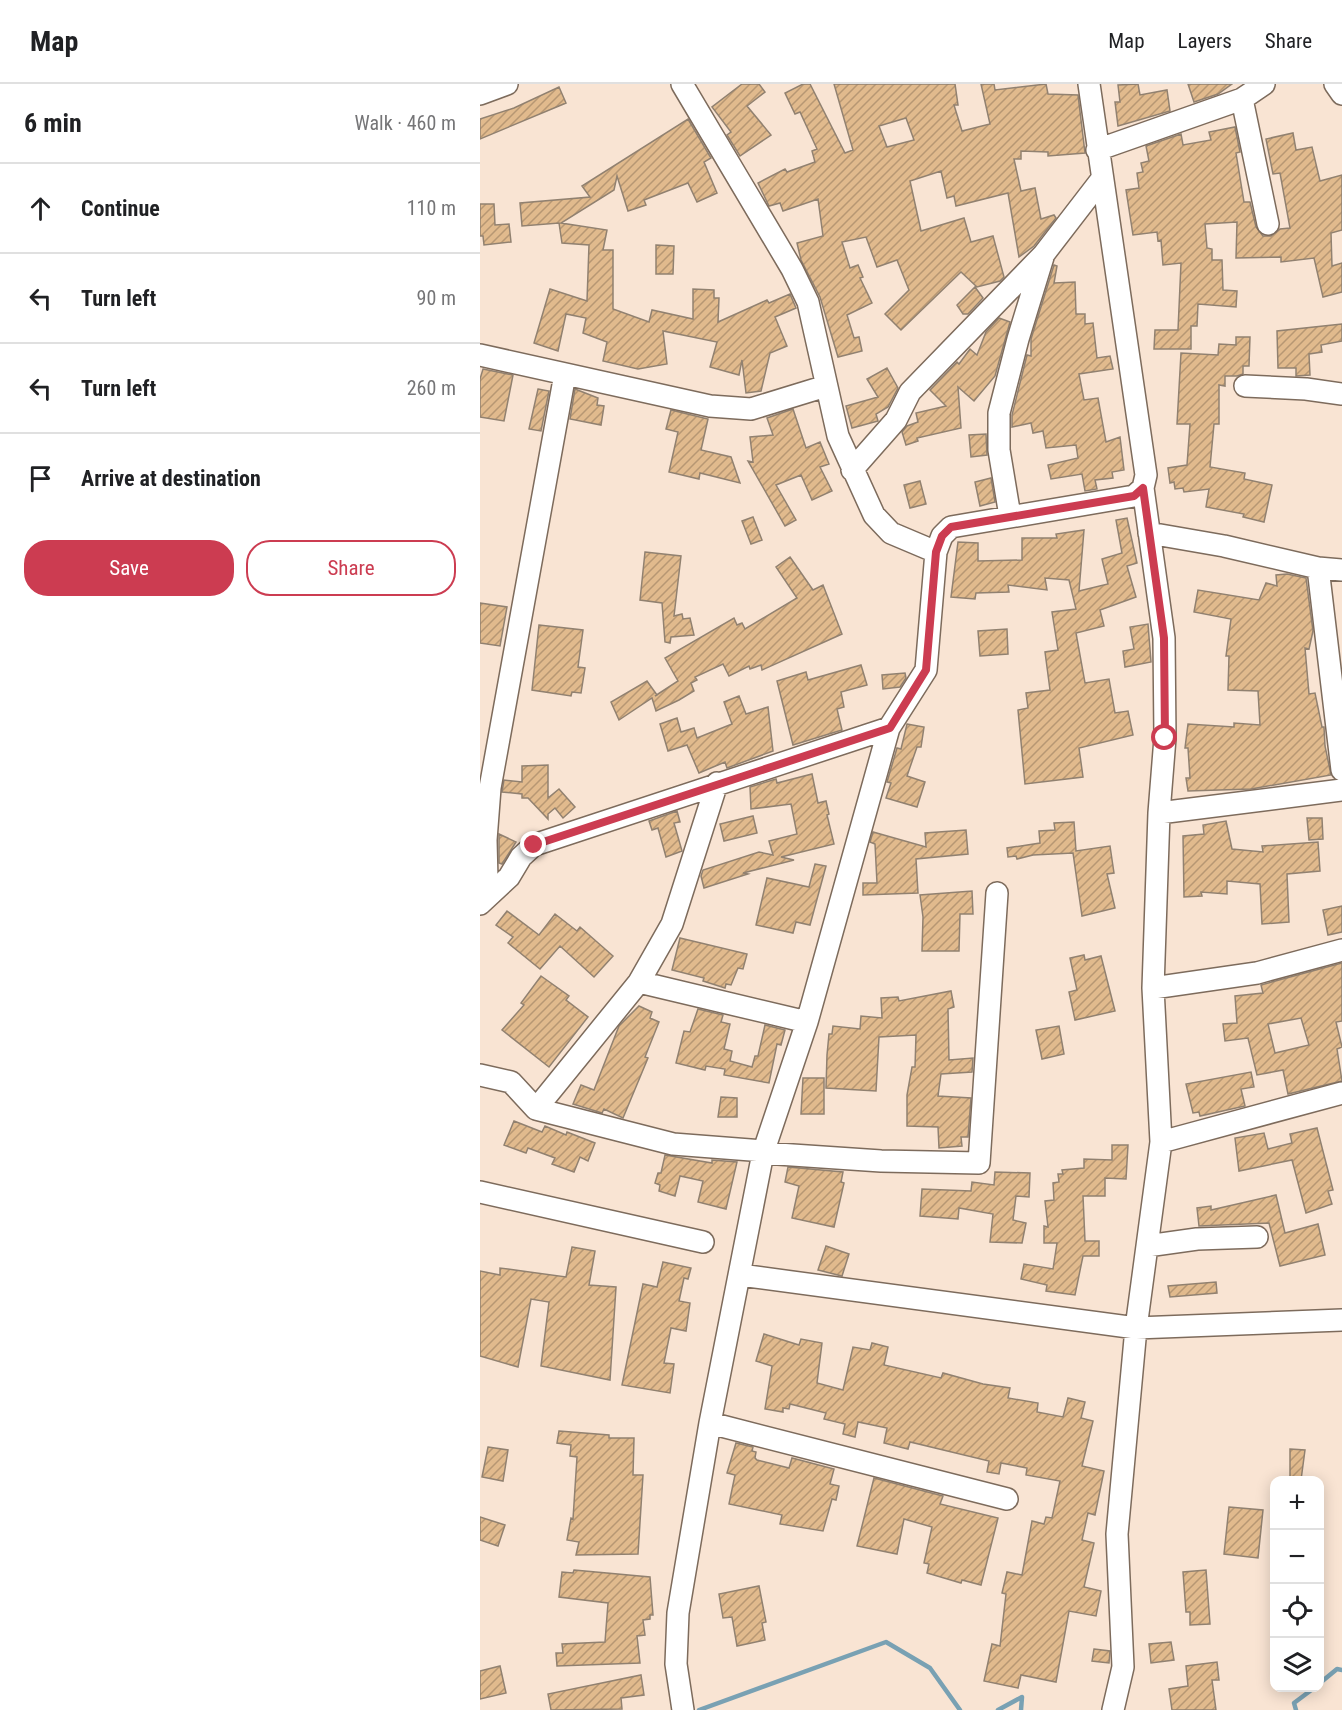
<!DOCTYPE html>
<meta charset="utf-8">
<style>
:root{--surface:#fff;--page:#f2f2f2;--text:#202124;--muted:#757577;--line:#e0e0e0;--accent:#cc3c51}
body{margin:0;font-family:"Roboto Condensed",sans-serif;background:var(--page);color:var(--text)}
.controls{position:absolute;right:18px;bottom:18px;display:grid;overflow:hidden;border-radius:12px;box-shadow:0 3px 15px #0003}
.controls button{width:54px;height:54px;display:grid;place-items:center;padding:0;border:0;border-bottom:2px solid var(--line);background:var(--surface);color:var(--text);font:30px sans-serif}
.stop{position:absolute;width:18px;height:18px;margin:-14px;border:4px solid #cc3c51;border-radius:50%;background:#fff}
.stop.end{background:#cc3c51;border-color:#fff;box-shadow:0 2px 6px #0008}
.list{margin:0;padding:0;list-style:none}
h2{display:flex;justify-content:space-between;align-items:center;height:78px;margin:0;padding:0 24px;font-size:26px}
h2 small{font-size:20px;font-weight:400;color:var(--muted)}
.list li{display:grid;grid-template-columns:39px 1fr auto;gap:18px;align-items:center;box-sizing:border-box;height:90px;padding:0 24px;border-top:2px solid var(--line)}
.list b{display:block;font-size:22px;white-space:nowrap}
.list em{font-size:20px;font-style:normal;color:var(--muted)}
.actions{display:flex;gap:12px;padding:18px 24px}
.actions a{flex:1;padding:14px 0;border:2px solid var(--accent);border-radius:24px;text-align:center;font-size:21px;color:var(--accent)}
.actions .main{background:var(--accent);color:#fff}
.icon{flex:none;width:33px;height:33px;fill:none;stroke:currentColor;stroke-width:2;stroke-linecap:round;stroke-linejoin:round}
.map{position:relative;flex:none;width:862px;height:1626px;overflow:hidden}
header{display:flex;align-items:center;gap:36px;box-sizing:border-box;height:84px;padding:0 30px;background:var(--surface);border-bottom:2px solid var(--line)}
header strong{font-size:28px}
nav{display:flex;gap:33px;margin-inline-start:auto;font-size:21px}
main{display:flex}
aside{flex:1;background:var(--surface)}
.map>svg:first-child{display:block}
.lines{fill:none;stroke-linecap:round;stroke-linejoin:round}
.stream{stroke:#79a1b3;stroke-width:4.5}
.building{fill:url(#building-hatch);stroke:#918170;stroke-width:1.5;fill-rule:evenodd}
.minor-casing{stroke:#7d6b5c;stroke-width:24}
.minor{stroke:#fff;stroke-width:21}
.route{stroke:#cc3c51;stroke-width:8}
</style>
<header>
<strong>Map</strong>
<nav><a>Map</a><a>Layers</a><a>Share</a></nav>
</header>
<main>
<aside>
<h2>6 min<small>Walk · 460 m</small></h2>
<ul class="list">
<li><svg class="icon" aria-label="ahead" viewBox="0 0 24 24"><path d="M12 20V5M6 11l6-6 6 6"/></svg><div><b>Continue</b></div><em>110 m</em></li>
<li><svg class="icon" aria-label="left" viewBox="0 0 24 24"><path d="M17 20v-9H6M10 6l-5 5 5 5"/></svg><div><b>Turn left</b></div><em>90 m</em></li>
<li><svg class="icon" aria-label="left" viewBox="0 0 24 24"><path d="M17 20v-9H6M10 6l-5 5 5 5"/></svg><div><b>Turn left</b></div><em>260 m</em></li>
<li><svg class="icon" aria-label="arrive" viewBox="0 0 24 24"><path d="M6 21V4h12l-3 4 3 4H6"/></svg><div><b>Arrive at destination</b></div></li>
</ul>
<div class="actions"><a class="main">Save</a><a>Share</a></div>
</aside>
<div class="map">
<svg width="862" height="1626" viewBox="0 0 862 1626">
<defs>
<pattern id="building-hatch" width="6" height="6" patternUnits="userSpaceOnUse" patternTransform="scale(1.5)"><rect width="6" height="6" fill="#e1ba8d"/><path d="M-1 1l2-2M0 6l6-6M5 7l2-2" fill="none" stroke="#b79773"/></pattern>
</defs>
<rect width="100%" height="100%" fill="#f9e4d3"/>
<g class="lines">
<path class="stream" d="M 840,1599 L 857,1585 L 862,1586
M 219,1626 L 406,1558 L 450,1584 L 480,1626
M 518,1626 L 542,1613 L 541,1626
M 816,1626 L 814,1619 L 834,1604"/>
</g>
<path class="building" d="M 262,0 L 279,0 L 285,8 L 267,22 L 291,51 L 260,72 L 247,51 L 251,48 L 232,23 Z
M 323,0 L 330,0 L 365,69 L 373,66 L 354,0 L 475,0 L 478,21 L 474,21 L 482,47 L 510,40 L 501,0 L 514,0 L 515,6 L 566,0 L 568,10 L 598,11 L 605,69 L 568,72 L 568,68 L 541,67 L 541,75 L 534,75 L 541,107 L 555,104 L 561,135 L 574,131 L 576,134 L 554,162 L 539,173 L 528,109 L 476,122 L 474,112 L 467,114 L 461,87 L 430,97 L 441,147 L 484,134 L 491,158 L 513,152 L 524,193 L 520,197 L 497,203 L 481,188 L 421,246 L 405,230 L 429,206 L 417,176 L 397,183 L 386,153 L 362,158 L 370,184 L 378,181 L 383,193 L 380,194 L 392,219 L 367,231 L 374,254 L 379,253 L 382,267 L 358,273 L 340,213 L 321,176 L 317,159 L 343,152 L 338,115 L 303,127 L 300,119 L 289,122 L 278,99 L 305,85 L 307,88 L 335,78 L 332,67 L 337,65 L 320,28 L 315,30 L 305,9 ZM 426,34 L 434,56 L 407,63 L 399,42 Z
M 658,0 L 660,11 L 687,6 L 690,27 L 638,42 L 635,18 L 640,18 L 638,1 Z
M 708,0 L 752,0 L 738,10 L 714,18 Z
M 79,3 L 86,19 L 0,55 L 0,35 L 34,24 Z
M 208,35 L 231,74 L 224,78 L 237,109 L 217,118 L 208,99 L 164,116 L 166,121 L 148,127 L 137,92 L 134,106 L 81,139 L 127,146 L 123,166 L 133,166 L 133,225 L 169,238 L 172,226 L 213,235 L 213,205 L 234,206 L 234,214 L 239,214 L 238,238 L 287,216 L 289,219 L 310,210 L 316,224 L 295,233 L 307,262 L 290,269 L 281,307 L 266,309 L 262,276 L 259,291 L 230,283 L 237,258 L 183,247 L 187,280 L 158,285 L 123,277 L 127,258 L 103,249 L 106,234 L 86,230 L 78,267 L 54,259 L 70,205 L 107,217 L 109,161 L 82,159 L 79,139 L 42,142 L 40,119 L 110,113 L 102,102 Z
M 755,43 L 760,68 L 756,69 L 764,118 L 770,118 L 776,143 L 783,152 L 791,152 L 800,145 L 810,144 L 800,89 L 793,90 L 786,55 L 813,49 L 816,66 L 832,63 L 840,97 L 862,91 L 862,146 L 851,149 L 852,182 L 862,179 L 862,208 L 843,213 L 834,174 L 801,178 L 801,173 L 756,174 L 757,138 L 725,140 L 727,164 L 732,165 L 732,176 L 742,176 L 743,206 L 757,207 L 756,223 L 718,220 L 717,242 L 711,242 L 711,265 L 674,265 L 675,246 L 698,246 L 701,179 L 683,181 L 681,156 L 678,157 L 677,148 L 653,151 L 646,106 L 659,104 L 657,89 L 663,88 L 661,79 L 669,77 L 666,62 L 701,50 L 703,61 L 731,56 L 729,48 Z
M 0,120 L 14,120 L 15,141 L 29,140 L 31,158 L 4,161 L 3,152 L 0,152 Z
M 176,161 L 194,162 L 193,190 L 176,190 Z
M 574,181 L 577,182 L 574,199 L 595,198 L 596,230 L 605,230 L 605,240 L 613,239 L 617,274 L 630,272 L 633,285 L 599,290 L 604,316 L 618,314 L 626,358 L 640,353 L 644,386 L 632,388 L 633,394 L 615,396 L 617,405 L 605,407 L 602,390 L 571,395 L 568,381 L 598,374 L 596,361 L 566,364 L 563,347 L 553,349 L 551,339 L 532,343 L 532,331 L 547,271 L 551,272 L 551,255 Z
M 495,203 L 503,214 L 488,230 L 483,230 L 477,221 Z
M 519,234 L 530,238 L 515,292 L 494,317 L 478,303 L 481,344 L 437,354 L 438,357 L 426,361 L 422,348 L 427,342 L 438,338 L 436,329 L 466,322 L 450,306 L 477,278 L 479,280 L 490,265 L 497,271 L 506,248 Z
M 862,240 L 862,257 L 841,261 L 842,268 L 829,270 L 830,291 L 816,292 L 816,284 L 798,284 L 797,247 Z
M 756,253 L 770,253 L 769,282 L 763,282 L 763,290 L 757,292 L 745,292 L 745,302 L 739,301 L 739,340 L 734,340 L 730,383 L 765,389 L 764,395 L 792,401 L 784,438 L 763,433 L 764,430 L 726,423 L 729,405 L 704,408 L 703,404 L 695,405 L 694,398 L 690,399 L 688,384 L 707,381 L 710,340 L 697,340 L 701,269 L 738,271 L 739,260 L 756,261 Z
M 407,284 L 418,304 L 408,323 L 396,330 L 398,337 L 372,344 L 366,322 L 398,313 L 387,295 Z
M 3,285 L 33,291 L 24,337 L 0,333 L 0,295 Z
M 58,305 L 69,307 L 61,347 L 49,345 Z
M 95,305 L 118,314 L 117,321 L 124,322 L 121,341 L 90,335 Z
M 313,325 L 326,364 L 340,358 L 349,380 L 340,383 L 352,407 L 332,416 L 321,391 L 296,401 L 316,436 L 305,442 L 268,377 L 273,378 L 270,353 L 293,351 L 287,334 Z
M 191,326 L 228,335 L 221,366 L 251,373 L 260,399 L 220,389 L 219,395 L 189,388 L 198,348 L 186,345 Z
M 506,350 L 507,371 L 491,373 L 489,351 Z
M 511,394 L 515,418 L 500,422 L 495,398 Z
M 440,397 L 446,420 L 430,424 L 424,401 Z
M 273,433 L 282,456 L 271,460 L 262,437 Z
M 647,434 L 657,479 L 647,482 L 656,513 L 620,526 L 624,542 L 596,549 L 605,599 L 629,595 L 635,629 L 648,627 L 653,651 L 599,664 L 603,693 L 545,700 L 538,626 L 548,624 L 546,609 L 570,606 L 565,568 L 578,566 L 572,528 L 596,525 L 589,496 L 565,494 L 567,506 L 528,501 L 529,508 L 496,509 L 495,515 L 471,513 L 478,458 L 498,459 L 498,477 L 542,476 L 542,454 L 577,454 L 576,450 L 604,446 L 599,507 L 628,500 L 622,475 L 642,469 L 636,436 Z
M 165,468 L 201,472 L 194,532 L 202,530 L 203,535 L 210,534 L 214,551 L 191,553 L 190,559 L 185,558 L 182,519 L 160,516 Z
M 310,473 L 333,506 L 343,501 L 362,550 L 282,586 L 281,581 L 270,585 L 269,582 L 249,592 L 243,580 L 215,593 L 217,596 L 211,599 L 214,607 L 199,616 L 176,627 L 172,614 L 139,636 L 131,618 L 167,597 L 177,611 L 175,612 L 198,597 L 185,574 L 254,534 L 257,541 L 262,539 L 265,545 L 317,514 L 296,483 Z
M 807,490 L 826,494 L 833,547 L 829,565 L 825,564 L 829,610 L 835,609 L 842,643 L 844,643 L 845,662 L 851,691 L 771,705 L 708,707 L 706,694 L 710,694 L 708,664 L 705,664 L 708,640 L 754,643 L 754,639 L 780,641 L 778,607 L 748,606 L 749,572 L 746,572 L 751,535 L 714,528 L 718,506 L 779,516 L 786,499 L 797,502 L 796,491 Z
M 0,519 L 27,523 L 20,562 L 0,559 Z
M 668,540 L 671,578 L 645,583 L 643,567 L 654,565 L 650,543 Z
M 59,541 L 103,546 L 98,583 L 105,584 L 101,609 L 92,608 L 91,612 L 52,606 Z
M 527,545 L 528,570 L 500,572 L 498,547 Z
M 381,581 L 387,601 L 361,608 L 364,623 L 357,625 L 362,646 L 313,661 L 297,597 L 326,588 L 328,596 Z
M 425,589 L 426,594 L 420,603 L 403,605 L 402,591 Z
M 259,612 L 266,630 L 288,623 L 293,667 L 247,684 L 245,678 L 219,689 L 207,661 L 188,667 L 180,640 L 197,634 L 201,648 L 214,644 L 217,654 L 252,640 L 244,618 Z
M 427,640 L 444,643 L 441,663 L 437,663 L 427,692 L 445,698 L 437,723 L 406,714 L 411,699 L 407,698 L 417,664 L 421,665 Z
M 68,681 L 68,714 L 79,705 L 95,723 L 83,734 L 75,724 L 68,730 L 68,735 L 48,714 L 42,714 L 42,710 L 22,708 L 24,696 L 42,698 L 42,682 Z
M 332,690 L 338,719 L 346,717 L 349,730 L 347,731 L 354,760 L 301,773 L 314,776 L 263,789 L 268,790 L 224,804 L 221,792 L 223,786 L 279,768 L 293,771 L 289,757 L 317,750 L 311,720 L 271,725 L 270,703 L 296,695 L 297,699 Z
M 197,727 L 200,738 L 194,739 L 202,767 L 186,773 L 178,744 L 172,746 L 169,737 Z
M 273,732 L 277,749 L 244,757 L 240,740 Z
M 827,734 L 842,734 L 843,755 L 829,756 Z
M 746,737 L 752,765 L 783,768 L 782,762 L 838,758 L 840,787 L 807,790 L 809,838 L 782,840 L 780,800 L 747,797 L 747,810 L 721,808 L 722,812 L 704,813 L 703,752 L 724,750 L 723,741 Z
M 594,738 L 596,767 L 630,762 L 634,789 L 627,790 L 635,824 L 602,832 L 593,769 L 553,771 L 537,775 L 536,772 L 528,773 L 527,764 L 560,759 L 559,747 L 575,746 L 574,739 Z
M 486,746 L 488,770 L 436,775 L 438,809 L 383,811 L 383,799 L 397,799 L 395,760 L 390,758 L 393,748 L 446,763 L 445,749 Z
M 19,750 L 36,758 L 22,780 L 19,779 Z
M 335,780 L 346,782 L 330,841 L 316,838 L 313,849 L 276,841 L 287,794 L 329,803 Z
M 492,807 L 493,830 L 480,830 L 479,867 L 442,867 L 443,833 L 440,811 Z
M 862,822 L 862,848 L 848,851 L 843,826 Z
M 27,827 L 59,851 L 75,830 L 97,847 L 100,843 L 133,872 L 114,893 L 80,862 L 60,885 L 28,859 L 33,853 L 16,841 Z
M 200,854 L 267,870 L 263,885 L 258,884 L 251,901 L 246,900 L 245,904 L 223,897 L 224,894 L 192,886 Z
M 604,871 L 605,876 L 621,872 L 635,927 L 595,936 L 589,908 L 597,906 L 590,874 Z
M 862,879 L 862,937 L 856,938 L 862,963 L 857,965 L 862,997 L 808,1010 L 803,986 L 777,991 L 768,954 L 745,957 L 743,940 L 757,939 L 755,912 L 783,909 L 781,901 ZM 821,934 L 829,961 L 795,969 L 788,940 Z
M 61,892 L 89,912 L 86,916 L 108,933 L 69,983 L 22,946 L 44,921 L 41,919 Z
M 471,907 L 474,923 L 468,925 L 469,976 L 493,974 L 492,988 L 461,990 L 458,1012 L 491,1014 L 488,1053 L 481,1053 L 482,1062 L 459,1064 L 458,1043 L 427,1042 L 427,1011 L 432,983 L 435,983 L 436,951 L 399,953 L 396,1007 L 346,1004 L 347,971 L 349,950 L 352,950 L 353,942 L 380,945 L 381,932 L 402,934 L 401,914 L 418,913 L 419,917 Z
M 159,922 L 172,928 L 170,934 L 179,938 L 165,973 L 168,974 L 143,1034 L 124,1025 L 122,1029 L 93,1020 L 101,1001 L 114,1006 L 139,942 Z
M 218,925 L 243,931 L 241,938 L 250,940 L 244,965 L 252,967 L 250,977 L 272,983 L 275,972 L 278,972 L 285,941 L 305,946 L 301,961 L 297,960 L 289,999 L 244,991 L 245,985 L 226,982 L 225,986 L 196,979 L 204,947 L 210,948 Z
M 579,942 L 584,970 L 562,975 L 556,946 Z
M 771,988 L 774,1003 L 761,1005 L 765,1022 L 720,1032 L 719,1028 L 713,1029 L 706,1000 Z
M 323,994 L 344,994 L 344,1030 L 321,1030 Z
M 241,1013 L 257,1014 L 257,1033 L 238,1033 Z
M 34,1037 L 62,1048 L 65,1042 L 86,1051 L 87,1048 L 115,1059 L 108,1077 L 100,1073 L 94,1088 L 72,1080 L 75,1074 L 48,1064 L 46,1069 L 24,1061 Z
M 837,1044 L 853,1106 L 848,1107 L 852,1120 L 826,1129 L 812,1076 L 759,1087 L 755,1054 L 784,1049 L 788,1065 L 812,1059 L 810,1050 Z
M 632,1061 L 648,1061 L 646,1095 L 625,1094 L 625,1112 L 603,1112 L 605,1157 L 619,1157 L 619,1172 L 603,1172 L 595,1211 L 566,1207 L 567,1201 L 541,1195 L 544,1180 L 573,1185 L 577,1159 L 564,1159 L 564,1142 L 568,1143 L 565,1117 L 574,1116 L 573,1099 L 579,1098 L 578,1090 L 583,1090 L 582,1086 L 604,1084 L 604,1075 L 632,1076 Z
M 185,1071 L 232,1079 L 232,1076 L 257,1078 L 246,1125 L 218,1118 L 223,1097 L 200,1092 L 195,1112 L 179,1107 L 180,1101 L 175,1099 L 178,1089 L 181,1089 Z
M 308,1083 L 363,1088 L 361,1098 L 364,1099 L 354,1143 L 312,1134 L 319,1102 L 305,1098 Z
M 515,1088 L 550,1089 L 549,1113 L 536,1112 L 533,1136 L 546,1139 L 542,1159 L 510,1158 L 513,1130 L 479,1124 L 478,1135 L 440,1132 L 442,1105 L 491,1107 L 492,1098 L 514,1101 Z
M 796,1111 L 805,1149 L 838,1140 L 845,1171 L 800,1182 L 789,1139 L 719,1142 L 717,1124 L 731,1122 L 731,1126 Z
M 346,1162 L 369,1170 L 362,1192 L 338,1186 Z
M 92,1163 L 115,1167 L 109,1201 L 136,1203 L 130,1296 L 61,1282 L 69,1218 L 51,1215 L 38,1283 L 0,1272 L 0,1187 L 20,1191 L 20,1184 L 86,1193 Z
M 183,1178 L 211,1184 L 208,1195 L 204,1194 L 199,1217 L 210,1219 L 206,1247 L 191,1244 L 184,1279 L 194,1280 L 190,1309 L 142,1301 L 163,1200 L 177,1203 Z
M 736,1198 L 737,1209 L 690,1213 L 688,1202 Z
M 284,1250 L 319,1261 L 321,1255 L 342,1259 L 337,1299 L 363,1306 L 373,1263 L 390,1266 L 392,1259 L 408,1263 L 404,1281 L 461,1294 L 463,1289 L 503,1300 L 530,1304 L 528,1314 L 558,1319 L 557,1328 L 583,1333 L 588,1314 L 605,1318 L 601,1334 L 613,1337 L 602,1382 L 624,1387 L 615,1431 L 608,1429 L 602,1456 L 614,1459 L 604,1503 L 621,1507 L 616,1532 L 589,1527 L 576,1598 L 541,1591 L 538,1604 L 504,1597 L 512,1560 L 520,1562 L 526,1510 L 522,1509 L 527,1488 L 542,1491 L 552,1437 L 564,1440 L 566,1433 L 572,1434 L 580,1397 L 546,1391 L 547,1384 L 521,1379 L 519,1390 L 507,1388 L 509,1377 L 430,1358 L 428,1365 L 404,1359 L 407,1344 L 378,1338 L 375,1353 L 363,1350 L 365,1340 L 344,1335 L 346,1329 L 310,1320 L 309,1325 L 303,1324 L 303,1328 L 285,1325 L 292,1282 L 276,1277 Z
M 79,1347 L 129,1351 L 129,1354 L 154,1354 L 153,1391 L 163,1391 L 158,1470 L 96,1471 L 99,1458 L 87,1456 L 91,1434 L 93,1435 L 97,1373 L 90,1372 L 91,1361 L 77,1359 Z
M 256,1359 L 273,1363 L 272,1367 L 276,1368 L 275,1374 L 277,1376 L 309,1384 L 312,1374 L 354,1385 L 350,1400 L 359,1402 L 356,1416 L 352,1415 L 343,1447 L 300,1440 L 302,1431 L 249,1420 L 255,1391 L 247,1389 Z
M 8,1363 L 28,1366 L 23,1397 L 2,1393 Z
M 810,1365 L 825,1366 L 821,1396 L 810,1396 Z
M 394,1394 L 463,1412 L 460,1420 L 518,1434 L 501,1501 L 482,1496 L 481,1499 L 447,1489 L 449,1480 L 444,1479 L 452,1443 L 424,1435 L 417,1470 L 377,1462 Z
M 749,1423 L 783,1426 L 778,1474 L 744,1470 Z
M 0,1433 L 25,1441 L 18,1462 L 0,1456 Z
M 94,1486 L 170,1493 L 173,1531 L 170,1531 L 170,1535 L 163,1536 L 165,1551 L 157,1552 L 160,1579 L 77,1582 L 76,1569 L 83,1569 L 82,1560 L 125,1558 L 128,1519 L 79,1513 L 82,1488 L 93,1489 Z
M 726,1486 L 730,1540 L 710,1541 L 710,1528 L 706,1528 L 703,1488 Z
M 279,1502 L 286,1538 L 282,1539 L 285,1556 L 257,1562 L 252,1533 L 243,1534 L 239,1510 Z
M 691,1558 L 694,1576 L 671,1579 L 669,1560 Z
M 614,1565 L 630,1567 L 629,1579 L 612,1577 Z
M 737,1578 L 739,1596 L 732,1596 L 736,1626 L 692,1626 L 689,1605 L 708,1602 L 706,1582 Z
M 20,1582 L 26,1609 L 0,1615 L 0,1587 Z
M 161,1591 L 164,1611 L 141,1614 L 142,1625 L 71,1626 L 68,1610 Z"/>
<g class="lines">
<defs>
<path id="minor" d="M 202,0 L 312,185 L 328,218 L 358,352 L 394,431 L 411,449 L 456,468
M 855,0 L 862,10
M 0,10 L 27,0
M 762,15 L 788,140
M 617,66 L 762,15 L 784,0
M 0,271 L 230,322 L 271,325 L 346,302
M 765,302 L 826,305 L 862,310
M 372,386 L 416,336 L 430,308 L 563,171
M 530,432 L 519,366 L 519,329 L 538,255 L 564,170 L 621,96
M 669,449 L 744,462 L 838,484 L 862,486
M 838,484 L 862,686
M 679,729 L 862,706
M 3,815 L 7,796 L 6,756 L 10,704 L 85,290
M 0,820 L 29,793 L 41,773 L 54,761 L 409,644
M 159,898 L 327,938
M 673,904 L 777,889 L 862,866
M 0,991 L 31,998 L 56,1025 L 193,1060 L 284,1067
M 56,1025 L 159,898 L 192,840 L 237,699
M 681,1058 L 862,1009
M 283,1069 L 401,1077 L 499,1079 L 517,809
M 0,1108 L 223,1158
M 667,1162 L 717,1155 L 777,1153
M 260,1191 L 656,1244 L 862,1236
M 230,1339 L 527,1415
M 203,1626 L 196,1580 L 198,1529 L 230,1339 L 283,1069 L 327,938 L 409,644 L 446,586 L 456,468 L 462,452 L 471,443 L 654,412 L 663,404 L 666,391 L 609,0
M 633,1626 L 643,1583 L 637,1450 L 656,1244 L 681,1058 L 673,904 L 679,729 L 685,654 L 684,554 L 663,404"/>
</defs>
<use href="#minor" class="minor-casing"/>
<use href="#minor" class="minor"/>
</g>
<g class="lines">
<path class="route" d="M 54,761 L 410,644 L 446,586 L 456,468 L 462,452 L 471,443 L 654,412 L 663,404 L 684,554 L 685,654"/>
</g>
</svg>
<div class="controls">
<button>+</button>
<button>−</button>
<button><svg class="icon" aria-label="locate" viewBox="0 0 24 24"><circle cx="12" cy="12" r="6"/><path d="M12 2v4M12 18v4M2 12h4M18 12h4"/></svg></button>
<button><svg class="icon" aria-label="layers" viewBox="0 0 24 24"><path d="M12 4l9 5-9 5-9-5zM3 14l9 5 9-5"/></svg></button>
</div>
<div class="stop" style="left:685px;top:654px"></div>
<div class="stop end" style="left:54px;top:761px"></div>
</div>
</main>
